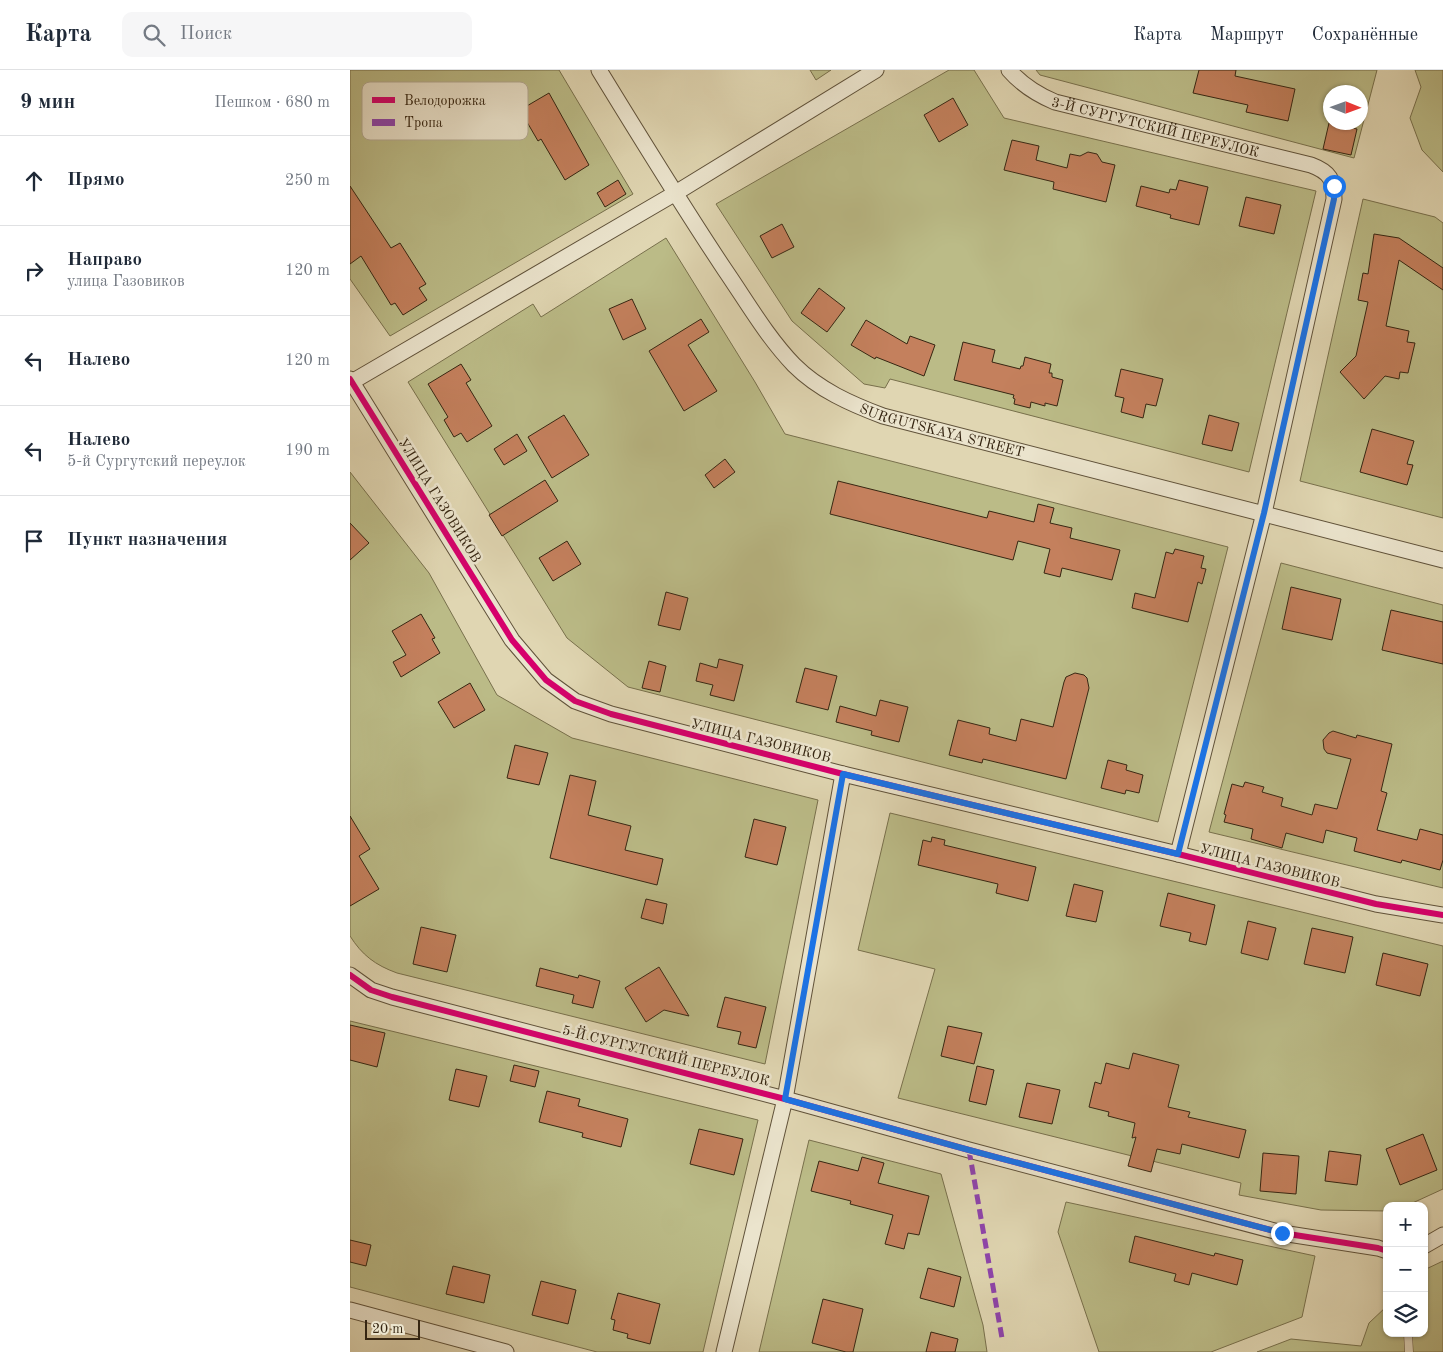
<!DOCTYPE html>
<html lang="ru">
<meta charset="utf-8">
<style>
:root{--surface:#fff;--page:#f6f6f7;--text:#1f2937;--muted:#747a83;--line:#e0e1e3}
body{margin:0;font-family:"Old Standard TT",serif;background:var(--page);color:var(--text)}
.controls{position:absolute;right:15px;bottom:15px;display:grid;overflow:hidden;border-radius:10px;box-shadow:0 1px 4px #0004}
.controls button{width:45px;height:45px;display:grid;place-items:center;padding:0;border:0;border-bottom:1px solid var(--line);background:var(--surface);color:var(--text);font:25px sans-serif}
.compass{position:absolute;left:973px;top:15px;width:45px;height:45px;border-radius:50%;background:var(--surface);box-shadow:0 1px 4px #0004;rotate:91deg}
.scale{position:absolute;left:15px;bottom:12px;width:55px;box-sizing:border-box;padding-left:5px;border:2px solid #362612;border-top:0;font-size:14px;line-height:18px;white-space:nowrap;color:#362612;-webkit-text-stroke:4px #ebe4cd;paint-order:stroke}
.stop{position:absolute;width:15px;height:15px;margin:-11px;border:4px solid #1a73e8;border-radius:50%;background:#fff}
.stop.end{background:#1a73e8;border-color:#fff;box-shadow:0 1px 5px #0008}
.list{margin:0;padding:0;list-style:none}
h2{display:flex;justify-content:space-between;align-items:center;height:65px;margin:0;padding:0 20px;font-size:21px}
h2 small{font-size:16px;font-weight:400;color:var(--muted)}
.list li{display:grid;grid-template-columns:32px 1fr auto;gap:15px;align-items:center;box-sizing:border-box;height:90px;padding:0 20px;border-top:1px solid var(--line)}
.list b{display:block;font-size:19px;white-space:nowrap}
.list p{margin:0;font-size:16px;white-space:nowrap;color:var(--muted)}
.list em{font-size:16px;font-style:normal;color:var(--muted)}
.icon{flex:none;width:28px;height:28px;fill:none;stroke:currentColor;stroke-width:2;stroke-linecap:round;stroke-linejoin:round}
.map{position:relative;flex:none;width:1093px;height:1282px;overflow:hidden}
header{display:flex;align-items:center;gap:30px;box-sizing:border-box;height:70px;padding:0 25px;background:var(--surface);border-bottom:1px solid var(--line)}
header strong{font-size:24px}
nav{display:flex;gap:28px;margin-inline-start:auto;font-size:18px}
.search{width:350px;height:45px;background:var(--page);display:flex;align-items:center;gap:12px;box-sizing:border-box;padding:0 18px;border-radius:10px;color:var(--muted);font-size:19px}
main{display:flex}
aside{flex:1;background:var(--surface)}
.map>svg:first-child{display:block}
.green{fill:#bbbb87;stroke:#78704c;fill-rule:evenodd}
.building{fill:#c4805d;stroke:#362612}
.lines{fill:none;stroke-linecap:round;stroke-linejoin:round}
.lane-casing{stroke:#60523a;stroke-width:9}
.street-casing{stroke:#60523a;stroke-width:17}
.lane{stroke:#ebe4cd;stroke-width:8}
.street{stroke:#ebe4cd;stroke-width:15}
.quiet{stroke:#8e44ad;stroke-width:5;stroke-dasharray:10 5;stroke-linecap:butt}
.cycleway-casing{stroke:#ebe4cd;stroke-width:9}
.cycleway{stroke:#d6006c;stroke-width:6}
.route{stroke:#1a73e8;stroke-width:6}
.labels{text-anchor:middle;stroke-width:5;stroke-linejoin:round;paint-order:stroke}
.street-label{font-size:14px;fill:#362612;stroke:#ebe4cd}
.key{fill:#ebe4cd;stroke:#b5ab95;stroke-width:1}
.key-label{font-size:14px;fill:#362612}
</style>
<header>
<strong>Карта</strong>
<div class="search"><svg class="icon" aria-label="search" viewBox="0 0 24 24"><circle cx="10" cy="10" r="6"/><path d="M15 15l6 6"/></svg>Поиск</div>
<nav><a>Карта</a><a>Маршрут</a><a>Сохранённые</a></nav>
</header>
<main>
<aside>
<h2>9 мин<small>Пешком · 680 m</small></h2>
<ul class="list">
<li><svg class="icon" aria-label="ahead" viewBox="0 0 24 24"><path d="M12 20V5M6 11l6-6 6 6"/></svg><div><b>Прямо</b></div><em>250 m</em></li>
<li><svg class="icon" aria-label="right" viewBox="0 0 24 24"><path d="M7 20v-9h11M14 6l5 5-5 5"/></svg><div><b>Направо</b><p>улица Газовиков</p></div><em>120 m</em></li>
<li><svg class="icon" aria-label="left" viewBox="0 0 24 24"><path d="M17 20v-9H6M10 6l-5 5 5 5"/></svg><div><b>Налево</b></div><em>120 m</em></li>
<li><svg class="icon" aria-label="left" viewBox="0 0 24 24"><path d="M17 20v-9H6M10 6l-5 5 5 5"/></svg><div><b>Налево</b><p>5-й Сургутский переулок</p></div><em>190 m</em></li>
<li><svg class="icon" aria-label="arrive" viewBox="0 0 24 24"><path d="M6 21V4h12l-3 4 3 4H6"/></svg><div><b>Пункт назначения</b></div></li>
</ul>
</aside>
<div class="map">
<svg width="1093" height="1282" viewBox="0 0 1093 1282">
<rect width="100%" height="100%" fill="#e0d6b2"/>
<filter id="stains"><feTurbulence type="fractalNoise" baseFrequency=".004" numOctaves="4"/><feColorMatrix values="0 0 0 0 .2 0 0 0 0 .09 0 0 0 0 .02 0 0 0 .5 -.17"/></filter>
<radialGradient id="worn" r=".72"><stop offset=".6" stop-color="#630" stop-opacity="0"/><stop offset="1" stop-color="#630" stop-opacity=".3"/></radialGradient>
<path class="green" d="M 0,0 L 209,0 L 283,124 L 40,266 L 0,209 Z
M 460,0 L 481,0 L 466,10 Z
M 599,0 L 624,0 L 654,48 L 966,121 L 899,402 L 540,309 L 535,318 L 514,314 L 442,251 L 366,134 Z
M 686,0 L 1027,0 L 1004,88 L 690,5 ZM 981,22 L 1011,22 L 1011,52 L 981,52 Z
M 1065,0 L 1093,0 L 1093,102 L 1072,80 L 1060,48 L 1071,17 Z
M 1013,129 L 1085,147 L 1093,153 L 1093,448 L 950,411 Z
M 316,168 L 405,312 L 435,364 L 878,477 L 808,752 L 278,617 L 217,568 L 58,312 L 183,234 L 191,247 Z
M 0,402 L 79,503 L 147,625 L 222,668 L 468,730 L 415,994 L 47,903 C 25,895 12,885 0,866 Z
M 931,493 L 1093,535 L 1093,818 L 859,762 Z
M 540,743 L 1093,876 L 1093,1119 L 1056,1136 L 1037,1136 L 1037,1141 L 971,1140 L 889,1125 L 891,1113 L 548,1028 L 585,899 L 508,880 Z
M 0,951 L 408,1050 L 353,1282 L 247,1282 L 0,1217 Z
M 459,1070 L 591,1104 L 633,1255 L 637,1282 L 409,1282 Z
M 716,1132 L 965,1186 L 952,1247 L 861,1282 L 749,1282 L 708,1162 Z
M 1093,1191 L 1093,1282 L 907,1282 L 941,1269 L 1011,1276 L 1019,1253 L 1037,1236 L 1037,1263 L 1074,1263 L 1074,1200 Z"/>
<path class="building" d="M 849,0 L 886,0 L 885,6 L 945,19 L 938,51 L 896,42 L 898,35 L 843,23 Z
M 199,23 L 239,95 L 215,110 L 191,69 L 188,71 L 170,40 Z
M 603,28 L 618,55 L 589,72 L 574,45 Z
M 979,53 L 1007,59 L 1001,85 L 973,79 Z
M 662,70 L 689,76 L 686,90 L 717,98 L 720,84 L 730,86 L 738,82 L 747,84 L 752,92 L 765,95 L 756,132 L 703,119 L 704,112 L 654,100 Z
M 268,110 L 276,124 L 255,137 L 247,123 Z
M 829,110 L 858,117 L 849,155 L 820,148 L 821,145 L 786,136 L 791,116 L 819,123 L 820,119 L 826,120 Z
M 0,116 L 41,178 L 50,173 L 76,214 L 69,218 L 77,230 L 53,245 L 45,233 L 41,235 L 11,186 L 0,194 Z
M 896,127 L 931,135 L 924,164 L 889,156 Z
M 432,154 L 444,177 L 422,188 L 410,166 Z
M 1024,164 L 1049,168 L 1093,198 L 1093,220 L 1049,190 L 1036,256 L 1059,261 L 1057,272 L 1065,273 L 1058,303 L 1050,302 L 1049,309 L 1035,306 L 1014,329 L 990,302 L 1006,286 L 1018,232 L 1008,230 L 1013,203 L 1018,204 Z
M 469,218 L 495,238 L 477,262 L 451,243 Z
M 282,229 L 296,259 L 273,270 L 259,239 Z
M 351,249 L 359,262 L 338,275 L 367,321 L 334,341 L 299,281 Z
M 516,250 L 557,274 L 560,266 L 585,275 L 574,306 L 526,287 L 525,289 L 501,275 Z
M 613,272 L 645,280 L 642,292 L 670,299 L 671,296 L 673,296 L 675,287 L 701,294 L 699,303 L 702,303 L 702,307 L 713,310 L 707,336 L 695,333 L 695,336 L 681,332 L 680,338 L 664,334 L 665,329 L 663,328 L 664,325 L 604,310 Z
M 111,294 L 121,310 L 116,313 L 142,356 L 117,372 L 111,363 L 104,367 L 94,350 L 98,347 L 78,314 Z
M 771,299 L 813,309 L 806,336 L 796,334 L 793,348 L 771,342 L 774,328 L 765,326 Z
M 214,345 L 239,385 L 202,408 L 178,367 Z
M 859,345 L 889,353 L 882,381 L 852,374 Z
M 1022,359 L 1064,371 L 1057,394 L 1063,395 L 1057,415 L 1010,402 Z
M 167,364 L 177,381 L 154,395 L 144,379 Z
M 375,389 L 385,402 L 364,418 L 355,405 Z
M 195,410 L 208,431 L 152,466 L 139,445 Z
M 488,411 L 637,448 L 639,441 L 684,452 L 688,434 L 704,438 L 700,453 L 722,458 L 720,468 L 770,480 L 762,510 L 712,498 L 710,507 L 694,503 L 700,479 L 668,471 L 663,490 L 480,444 Z
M 0,453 L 19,473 L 0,490 Z
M 217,471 L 231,494 L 203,511 L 189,488 Z
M 825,479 L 854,486 L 851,498 L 856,499 L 852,514 L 848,512 L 838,552 L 782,538 L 785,523 L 805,528 L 816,482 L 823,484 Z
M 941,517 L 991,529 L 982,570 L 932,559 Z
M 316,522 L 338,528 L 330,560 L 308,555 Z
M 1041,540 L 1093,552 L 1093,594 L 1032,580 Z
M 71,544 L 85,568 L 82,569 L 90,583 L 51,607 L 43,592 L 56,585 L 42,561 Z
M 369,589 L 393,595 L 384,631 L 360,625 L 363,615 L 346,611 L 350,593 L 367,598 Z
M 299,591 L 316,596 L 310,622 L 292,618 Z
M 455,598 L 487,606 L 478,640 L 446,632 Z
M 725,603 L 734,605 L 737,608 L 739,618 L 716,709 L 633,689 L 632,693 L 599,685 L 608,650 L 640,658 L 639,664 L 666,671 L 671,649 L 703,657 L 714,612 L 716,607 Z
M 120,613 L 135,640 L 104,658 L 88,632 Z
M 530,630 L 558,637 L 549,672 L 521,665 L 522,661 L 486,652 L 490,636 L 526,646 Z
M 983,661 L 1006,668 L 1007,665 L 1042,674 L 1031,721 L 1037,723 L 1027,760 L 1067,770 L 1070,759 L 1093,765 L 1093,790 L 1090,800 L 1052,790 L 1051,793 L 1004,781 L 1007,768 L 976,760 L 973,773 L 936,763 L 932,778 L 901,769 L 903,759 L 874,752 L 876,745 L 874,744 L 882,714 L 893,717 L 895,712 L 914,717 L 912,722 L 933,728 L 931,736 L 962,745 L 965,734 L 987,739 L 1001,689 L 977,683 L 974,679 L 973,670 L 979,663 Z
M 165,675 L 198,683 L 189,715 L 157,708 Z
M 758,690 L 777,695 L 776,700 L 793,705 L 789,723 L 776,720 L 775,724 L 751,718 Z
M 220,705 L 246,711 L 238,745 L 281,756 L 275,780 L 313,789 L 307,815 L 200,788 Z
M 0,746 L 20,779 L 9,786 L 29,819 L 0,836 Z
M 404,749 L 436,757 L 427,795 L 395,787 Z
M 582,767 L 595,770 L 594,775 L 686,797 L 678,831 L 646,823 L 648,814 L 568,795 L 573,770 L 581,772 Z
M 724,814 L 753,821 L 746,852 L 716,846 Z
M 818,823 L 865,835 L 856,875 L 839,871 L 841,863 L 810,856 Z
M 296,829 L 317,834 L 313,854 L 291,848 Z
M 898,851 L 926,858 L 918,890 L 891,883 Z
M 71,857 L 106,865 L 97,902 L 63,894 Z
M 962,858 L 1003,867 L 995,903 L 954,894 Z
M 1033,883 L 1078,894 L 1070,926 L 1026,915 Z
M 309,897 L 339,946 L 314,940 L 296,952 L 275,918 Z
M 190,898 L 228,908 L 229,905 L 250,911 L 243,938 L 222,933 L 224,925 L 186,916 Z
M 375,927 L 416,937 L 406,978 L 388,974 L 391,962 L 367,957 Z
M 0,955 L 35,963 L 27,997 L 0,990 Z
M 598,956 L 632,963 L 624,994 L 591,986 Z
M 783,983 L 829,995 L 818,1037 L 840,1042 L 838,1047 L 896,1060 L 889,1088 L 832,1074 L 830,1084 L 807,1079 L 801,1102 L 778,1096 L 786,1067 L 782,1068 L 785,1053 L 758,1046 L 759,1042 L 739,1037 L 745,1012 L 751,1014 L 756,993 L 779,999 Z
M 164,995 L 189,1001 L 185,1017 L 160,1011 Z
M 627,996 L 644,1000 L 636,1035 L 619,1031 Z
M 106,999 L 137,1006 L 129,1037 L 99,1030 Z
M 677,1013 L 710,1020 L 702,1054 L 669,1047 Z
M 197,1021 L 230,1029 L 228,1036 L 278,1049 L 271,1077 L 232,1067 L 233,1063 L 189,1052 Z
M 349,1059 L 393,1069 L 384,1105 L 340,1094 Z
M 1073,1064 L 1087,1100 L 1050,1115 L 1036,1079 Z
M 979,1081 L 1011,1085 L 1007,1115 L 975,1111 Z
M 913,1083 L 949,1086 L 946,1124 L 910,1121 Z
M 512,1087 L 534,1093 L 528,1113 L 579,1126 L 569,1165 L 558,1163 L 554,1179 L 535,1174 L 543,1145 L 500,1134 L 501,1131 L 461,1121 L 469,1091 L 508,1101 Z
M 785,1166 L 864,1186 L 865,1183 L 893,1190 L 887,1215 L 842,1203 L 839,1215 L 824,1211 L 826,1204 L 779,1192 Z
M 0,1170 L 21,1175 L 16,1196 L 0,1192 Z
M 103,1196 L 140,1205 L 134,1233 L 96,1224 Z
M 578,1198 L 611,1207 L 604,1237 L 570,1228 Z
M 191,1211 L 226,1220 L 218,1254 L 182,1245 Z
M 268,1223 L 310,1234 L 300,1274 L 277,1268 L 278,1264 L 263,1260 L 265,1250 L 261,1249 Z
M 473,1229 L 513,1239 L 503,1282 L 496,1282 L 462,1273 Z
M 581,1262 L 608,1269 L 605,1282 L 576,1282 Z"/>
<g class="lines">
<defs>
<path id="lane" d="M 1058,1263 L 1059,1282"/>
<g id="street">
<path id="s1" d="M 249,0 C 290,67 331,134 375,200 C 397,232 417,267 444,295 C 469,320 501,334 533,346 L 1093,490"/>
<path id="s2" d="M 659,0 C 672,15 686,24 705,32 L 961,95 C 980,102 984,110 984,129 L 914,443 L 828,784"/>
<path d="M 0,309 L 162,570 L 196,610 L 225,631 L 261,644 L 493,704 L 828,784 L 1026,834 L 1093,845"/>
<path d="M 0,313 L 324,124 L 526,0"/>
<path d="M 0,905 L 21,920 L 42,927 L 435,1029 L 619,1080 L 932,1163 L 1028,1178 L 1037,1181"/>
<path d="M 1074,1176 L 1093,1165"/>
<path d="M 0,1240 L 156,1282"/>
<path d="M 374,1282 L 435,1029 L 493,704"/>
</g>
</defs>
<use href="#lane" class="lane-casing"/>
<use href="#street" class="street-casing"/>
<use href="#lane" class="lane"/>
<use href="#street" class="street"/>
<path class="quiet" d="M 619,1080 L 652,1268"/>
<defs>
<path id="cycleway" d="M 0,309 L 162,570 L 196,610 L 225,631 L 261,644 L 493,704 L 828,784 L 1026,834 L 1093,845
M 0,905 L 21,920 L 42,927 L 435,1029 L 619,1080 L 932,1163 L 1028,1178 L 1037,1181"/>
</defs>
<use href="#cycleway" class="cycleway-casing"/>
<use href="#cycleway" class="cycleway"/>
</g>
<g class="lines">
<path class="route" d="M 932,1163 L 619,1080 L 435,1029 L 493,704 L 828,784 L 914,443 L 984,129 L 984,116"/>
</g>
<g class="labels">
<g class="street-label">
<text dy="5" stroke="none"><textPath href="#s2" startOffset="160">3-Й СУРГУТСКИЙ ПЕРЕУЛОК</textPath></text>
<text dy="5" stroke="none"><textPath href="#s1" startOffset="518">SURGUTSKAYA STREET</textPath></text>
<text transform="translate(90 430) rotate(58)" y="5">УЛИЦА ГАЗОВИКОВ</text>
<text transform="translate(411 670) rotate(14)" y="5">УЛИЦА ГАЗОВИКОВ</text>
<text transform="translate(920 795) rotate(14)" y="5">УЛИЦА ГАЗОВИКОВ</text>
<text transform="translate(316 985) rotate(14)" y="5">5-Й СУРГУТСКИЙ ПЕРЕУЛОК</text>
</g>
</g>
<rect x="12" y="12" width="166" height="58" rx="8" class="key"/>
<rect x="22" y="27" width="23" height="6" fill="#d6006c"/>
<rect x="22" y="49" width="23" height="7" fill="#8e44ad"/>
<g class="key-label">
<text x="54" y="35">Велодорожка</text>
<text x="54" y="57">Тропа</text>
</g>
<rect width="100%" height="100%" filter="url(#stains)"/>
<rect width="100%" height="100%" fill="url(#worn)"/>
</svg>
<div class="controls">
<button>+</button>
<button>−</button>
<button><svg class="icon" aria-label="layers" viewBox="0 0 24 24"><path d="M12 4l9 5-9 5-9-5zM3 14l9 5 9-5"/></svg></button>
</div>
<svg class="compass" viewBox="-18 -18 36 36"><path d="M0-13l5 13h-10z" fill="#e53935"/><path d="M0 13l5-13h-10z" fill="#747a83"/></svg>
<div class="scale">20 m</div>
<div class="stop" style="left:984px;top:116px"></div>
<div class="stop end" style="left:932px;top:1163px"></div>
</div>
</main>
